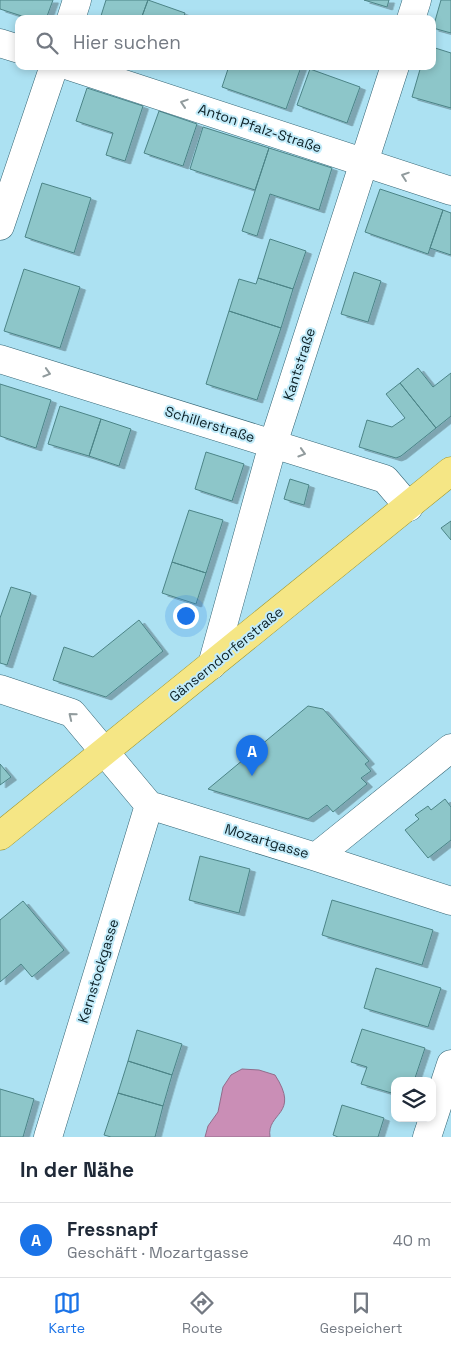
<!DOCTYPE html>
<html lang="de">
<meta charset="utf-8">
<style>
:root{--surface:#fff;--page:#f6f6f7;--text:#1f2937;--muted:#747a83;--line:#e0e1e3;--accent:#1a73e8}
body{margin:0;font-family:"Space Grotesk",sans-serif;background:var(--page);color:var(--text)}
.controls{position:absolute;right:15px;bottom:15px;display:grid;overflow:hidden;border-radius:10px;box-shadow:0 2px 8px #0003}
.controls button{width:45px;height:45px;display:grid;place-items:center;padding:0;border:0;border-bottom:1px solid var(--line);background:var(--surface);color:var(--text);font:25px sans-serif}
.you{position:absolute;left:185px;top:615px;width:18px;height:18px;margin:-12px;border:4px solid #fff;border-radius:50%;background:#1a73e8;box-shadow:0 0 0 8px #1a73e833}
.badge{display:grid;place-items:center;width:32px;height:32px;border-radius:50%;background:var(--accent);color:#fff;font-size:16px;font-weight:700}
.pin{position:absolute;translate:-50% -41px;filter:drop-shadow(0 1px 2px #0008)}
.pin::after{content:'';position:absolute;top:26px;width:18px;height:15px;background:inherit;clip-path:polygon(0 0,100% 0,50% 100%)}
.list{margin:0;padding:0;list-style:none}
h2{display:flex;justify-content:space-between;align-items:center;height:65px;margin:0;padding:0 20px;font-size:21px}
h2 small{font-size:16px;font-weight:400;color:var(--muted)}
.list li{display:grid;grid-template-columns:32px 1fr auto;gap:15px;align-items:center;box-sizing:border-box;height:75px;padding:0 20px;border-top:1px solid var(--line)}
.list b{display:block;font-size:19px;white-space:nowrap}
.list p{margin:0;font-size:16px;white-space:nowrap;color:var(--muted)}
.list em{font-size:16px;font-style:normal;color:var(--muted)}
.icon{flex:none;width:28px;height:28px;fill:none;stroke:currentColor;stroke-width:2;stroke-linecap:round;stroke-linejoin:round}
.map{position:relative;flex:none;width:451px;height:1137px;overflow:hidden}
.search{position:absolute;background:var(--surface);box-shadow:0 2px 8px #0003;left:15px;right:15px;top:15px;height:55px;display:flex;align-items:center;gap:12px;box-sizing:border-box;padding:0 18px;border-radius:10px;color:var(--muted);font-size:19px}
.sheet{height:140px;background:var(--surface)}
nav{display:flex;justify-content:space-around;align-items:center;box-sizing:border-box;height:70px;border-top:1px solid var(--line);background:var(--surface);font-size:14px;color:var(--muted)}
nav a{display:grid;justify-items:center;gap:2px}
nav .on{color:var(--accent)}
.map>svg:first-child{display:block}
.water{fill:#ca8eb6;stroke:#916d8b}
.building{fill:#8dc6c9;stroke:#4c8487;filter:url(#shadow)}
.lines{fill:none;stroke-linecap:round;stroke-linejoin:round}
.street-casing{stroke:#346574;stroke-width:29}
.primary-casing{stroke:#9f962e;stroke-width:29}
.street{stroke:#fff;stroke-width:28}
.primary{stroke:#f5e685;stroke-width:28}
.oneway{stroke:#919b9d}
.labels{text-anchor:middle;stroke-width:4;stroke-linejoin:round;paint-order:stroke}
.street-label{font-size:14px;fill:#0b2026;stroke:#c3ecfa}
</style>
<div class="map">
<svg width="451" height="1137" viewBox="0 0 451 1137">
<defs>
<filter id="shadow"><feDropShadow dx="5.5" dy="3" stdDeviation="0" flood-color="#0004"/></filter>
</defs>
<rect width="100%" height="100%" fill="#ace1f2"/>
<path class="water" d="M 242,1069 L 259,1070 L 275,1075 C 301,1115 266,1112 270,1137 L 205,1137 L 208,1126 L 218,1112 L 223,1087 L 231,1075 Z"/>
<path class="building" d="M 0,0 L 53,0 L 46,19 L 31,19 L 0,9 Z
M 106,0 L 148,0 L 141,19 L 100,19 Z
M 148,0 L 185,13 L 183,19 L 141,19 Z
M 364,0 L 389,0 L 387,7 Z
M 441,0 L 451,0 L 451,33 L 433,28 Z
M 432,47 L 451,53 L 451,108 L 412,97 L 421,66 L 432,66 Z
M 229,66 L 299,66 L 301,67 L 286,109 L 222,87 Z
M 310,69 L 360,87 L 347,123 L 297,105 Z
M 87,88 L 143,106 L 125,161 L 106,155 L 113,133 L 76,121 Z
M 159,111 L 197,124 L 183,166 L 144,153 Z
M 203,127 L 269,148 L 255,190 L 190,169 Z
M 269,148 L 332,168 L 319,210 L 270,194 L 257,236 L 242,231 Z
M 42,183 L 91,198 L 74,253 L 25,237 Z
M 380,189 L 443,210 L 428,254 L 365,232 Z
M 443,210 L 451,213 L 451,255 L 430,248 Z
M 270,239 L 306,251 L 293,289 L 258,278 Z
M 24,269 L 80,287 L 60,348 L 4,331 Z
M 354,272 L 381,281 L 368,322 L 341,314 Z
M 258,278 L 293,289 L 281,328 L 229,311 L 239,279 L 256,284 Z
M 229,311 L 281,328 L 257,400 L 206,384 Z
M 418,368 L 433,387 L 451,373 L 451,416 L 436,428 L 400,383 Z
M 400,383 L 436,428 L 401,456 L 396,458 L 359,447 L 367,420 L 392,427 L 405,418 L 386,394 Z
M 0,384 L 51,400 L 36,448 L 0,436 Z
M 60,406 L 101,419 L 89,456 L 48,444 Z
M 101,419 L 131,429 L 119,466 L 89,456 Z
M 206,452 L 244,464 L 232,501 L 195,489 Z
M 290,479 L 309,485 L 304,505 L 284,499 Z
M 189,510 L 223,520 L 206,573 L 172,562 Z
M 451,521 L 451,540 L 441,528 Z
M 172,562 L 206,573 L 196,604 L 162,593 Z
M 11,587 L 31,593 L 7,665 L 0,663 L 0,618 Z
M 139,620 L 163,651 L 106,697 L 53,680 L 64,647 L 93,657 Z
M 308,706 L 323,709 L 369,761 L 365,764 L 371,771 L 361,778 L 367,784 L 333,812 L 327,805 L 308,819 L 208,789 Z
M 0,764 L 11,777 L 0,785 Z
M 445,799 L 451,807 L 451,840 L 428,858 L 405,830 L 419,819 L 415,815 L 428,806 L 431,810 Z
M 200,856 L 250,869 L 239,913 L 189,900 Z
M 332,900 L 433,930 L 422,965 L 322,935 Z
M 23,901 L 64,950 L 32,977 L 21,964 L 0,982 L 0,920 Z
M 376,968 L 441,988 L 428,1027 L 364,1008 Z
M 362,1029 L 425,1048 L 414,1081 L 395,1081 L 395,1094 L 361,1084 L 367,1067 L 351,1062 Z
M 137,1030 L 182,1044 L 172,1075 L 128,1061 Z
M 128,1061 L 172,1075 L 163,1106 L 118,1093 Z
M 0,1089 L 34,1099 L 23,1137 L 0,1137 Z
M 118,1093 L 163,1106 L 155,1137 L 111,1137 L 104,1135 Z
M 342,1105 L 384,1118 L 378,1137 L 338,1137 L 333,1135 Z"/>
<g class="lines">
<defs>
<path id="street" d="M 71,19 L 77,0
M 411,19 L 417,0
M 0,43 L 19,49
M 69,66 L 451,191
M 0,226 L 54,66
M 0,359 L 385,479 L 409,507
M 212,665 L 273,444 L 395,66
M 0,689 L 72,713 L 149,805 L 316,857 L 451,901
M 316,857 L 451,748
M 48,1137 L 149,805
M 427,1137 L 451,1064"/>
<path id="primary" d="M 0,836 L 451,471"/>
</defs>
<use href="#street" class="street-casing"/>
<use href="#primary" class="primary-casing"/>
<use href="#street" class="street"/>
<use href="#primary" class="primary"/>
</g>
<defs><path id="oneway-chevron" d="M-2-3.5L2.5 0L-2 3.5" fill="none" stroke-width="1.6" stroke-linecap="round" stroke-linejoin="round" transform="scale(1.25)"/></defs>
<g class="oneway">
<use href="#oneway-chevron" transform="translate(184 103) rotate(-162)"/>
<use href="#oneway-chevron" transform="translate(405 176) rotate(-161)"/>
<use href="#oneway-chevron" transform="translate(47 373) rotate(17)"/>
<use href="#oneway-chevron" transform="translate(302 453) rotate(17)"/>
<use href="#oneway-chevron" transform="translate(72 716) rotate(-141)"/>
</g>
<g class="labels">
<g class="street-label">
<text transform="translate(260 128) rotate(18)" y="5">Anton Pfalz-Straße</text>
<text transform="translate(299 364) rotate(-72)" y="5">Kantstraße</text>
<text transform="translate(210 424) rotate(17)" y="5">Schillerstraße</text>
<text transform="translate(226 654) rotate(-39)" y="5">Gänserndorferstraße</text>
<text transform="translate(267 841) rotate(17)" y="5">Mozartgasse</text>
<text transform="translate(98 971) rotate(-73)" y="5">Kernstockgasse</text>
</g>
</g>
</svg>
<div class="controls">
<button><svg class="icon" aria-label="layers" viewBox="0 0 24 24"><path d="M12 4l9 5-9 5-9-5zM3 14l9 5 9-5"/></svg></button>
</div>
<div class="you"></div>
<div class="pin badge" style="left:252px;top:776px">A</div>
<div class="search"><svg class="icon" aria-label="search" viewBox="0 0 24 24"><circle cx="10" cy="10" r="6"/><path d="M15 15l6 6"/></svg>Hier suchen</div>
</div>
<section class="sheet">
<h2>In der Nähe<small></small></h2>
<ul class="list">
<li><span class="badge">A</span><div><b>Fressnapf</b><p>Geschäft · Mozartgasse</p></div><em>40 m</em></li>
</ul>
</section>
<nav>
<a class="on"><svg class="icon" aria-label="map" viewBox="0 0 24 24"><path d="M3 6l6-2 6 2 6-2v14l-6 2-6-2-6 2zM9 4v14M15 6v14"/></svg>Karte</a>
<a><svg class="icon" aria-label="directions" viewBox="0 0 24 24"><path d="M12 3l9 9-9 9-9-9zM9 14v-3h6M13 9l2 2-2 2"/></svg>Route</a>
<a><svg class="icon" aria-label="saved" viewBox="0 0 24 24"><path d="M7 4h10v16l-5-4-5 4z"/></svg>Gespeichert</a>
</nav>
